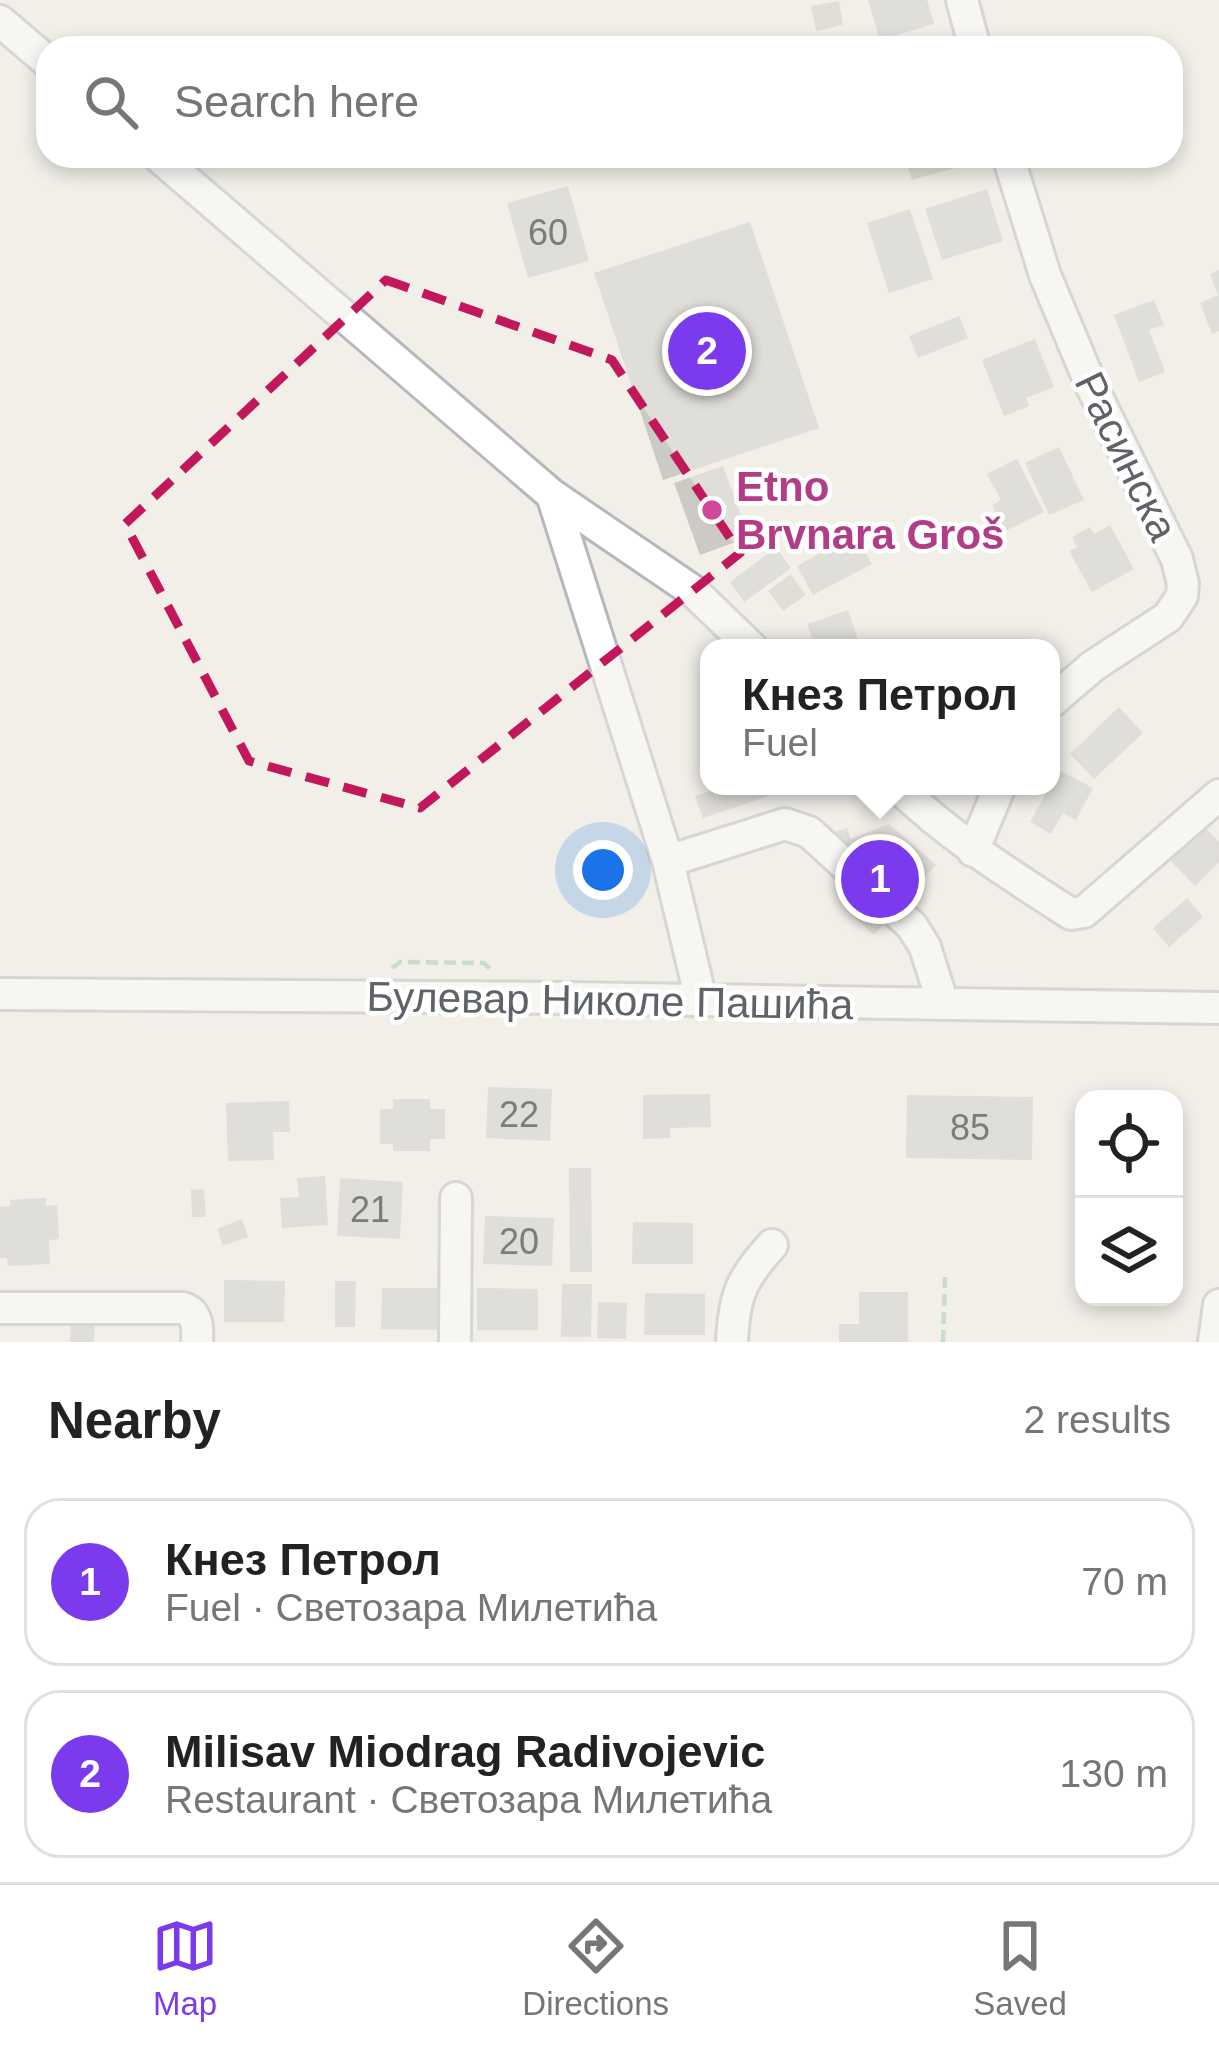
<!DOCTYPE html>
<meta charset="utf-8">
<style>
:root{--surface:#fff;--page:#f6f6f6;--text:#222;--muted:#767676;--line:#e0e0e0;--accent:#7c3aed}
body{margin:0;font-family:Helvetica,sans-serif;background:var(--page);color:var(--text)}
.controls{position:absolute;right:36px;bottom:36px;display:grid;overflow:hidden;border-radius:24px;box-shadow:0 6px 18px #0003}
.controls button{width:108px;height:108px;display:grid;place-items:center;padding:0;border:0;border-bottom:3px solid var(--line);background:var(--surface);color:var(--text);font:60px sans-serif}
.you{position:absolute;left:603px;top:870px;width:42px;height:42px;margin:-30px;border:9px solid #fff;border-radius:50%;background:#1a73e8;box-shadow:0 0 0 18px #1a73e833}
.badge{display:grid;place-items:center;width:78px;height:78px;border-radius:50%;background:var(--accent);color:#fff;font-size:39px;font-weight:700}
.pin{position:absolute;translate:-50% -50%;border:6px solid #fff;box-shadow:0 3px 12px #0006}
.popup{position:absolute;left:700px;top:639px;width:360px;height:156px;box-sizing:border-box;display:grid;place-content:center;border-radius:24px;background:var(--surface);filter:drop-shadow(0 3px 9px #0005);font-size:39px;white-space:nowrap;color:var(--muted)}
.popup b{font-size:45px;color:var(--text)}
.popup::after{content:'';position:absolute;left:50%;top:100%;margin-left:-24px;border:24px solid transparent;border-top-color:var(--surface)}
.list{margin:0;padding:0;list-style:none}
h2{display:flex;justify-content:space-between;align-items:center;height:156px;margin:0;padding:0 48px;font-size:51px}
h2 small{font-size:39px;font-weight:400;color:var(--muted)}
.list li{display:grid;grid-template-columns:78px 1fr auto;gap:36px;align-items:center;box-sizing:border-box;height:168px;margin:0 24px 24px;padding:0 24px;border:3px solid var(--line);border-radius:36px}
.list b{display:block;font-size:45px;white-space:nowrap}
.list p{margin:0;font-size:39px;white-space:nowrap;color:var(--muted)}
.list em{font-size:39px;font-style:normal;color:var(--muted)}
.icon{flex:none;width:66px;height:66px;fill:none;stroke:currentColor;stroke-width:2;stroke-linecap:round;stroke-linejoin:round}
.map{position:relative;flex:none;width:1219px;height:1342px;overflow:hidden}
.search{position:absolute;background:var(--surface);box-shadow:0 6px 18px #0003;left:36px;right:36px;top:36px;height:132px;display:flex;align-items:center;gap:30px;box-sizing:border-box;padding:0 42px;border-radius:36px;color:var(--muted);font-size:45px}
.sheet{height:540px;background:var(--surface)}
nav{display:flex;justify-content:space-around;align-items:center;box-sizing:border-box;height:168px;border-top:3px solid var(--line);background:var(--surface);font-size:33px;color:var(--muted)}
nav a{display:grid;justify-items:center;gap:6px}
nav .on{color:var(--accent)}
.map>svg:first-child{display:block}
.building{fill:#cccac5}
.lines{fill:none;stroke-linecap:round;stroke-linejoin:round}
.minor-casing{stroke:#b5b8bc;stroke-width:36}
.path{stroke:#9cc7a9;stroke-width:4.5;stroke-dasharray:12 6;stroke-linecap:butt}
.minor{stroke:#fff;stroke-width:30}
.marked{fill:none;stroke:#c2185b;stroke-width:9;stroke-dasharray:24 15;stroke-linejoin:round}
.hotel-dot{fill:#d1479c;stroke:#fff;stroke-width:4.5}
.labels{text-anchor:middle;stroke-width:9;stroke-linejoin:round;paint-order:stroke}
.number-label{font-size:36px;fill:#7a7d7f}
.street-label{font-size:42px;fill:#5f6368;stroke:#fff}
.hotel-label{font-size:42px;font-weight:bold;fill:#b23c85;stroke:#fff;text-anchor:start}
</style>
<div class="map">
<svg width="1219" height="1342" viewBox="0 0 1219 1342">
<rect width="100%" height="100%" fill="#f1efe8"/>
<path class="building" d="M 868,0 L 927,0 L 934,24 L 880,40 Z
M 839,1 L 843,25 L 816,31 L 811,6 Z
M 905,156 L 960,156 L 963,166 L 912,180 Z
M 568,186 L 589,261 L 528,278 L 507,203 Z
M 987,189 L 1003,241 L 942,260 L 925,209 Z
M 910,209 L 933,279 L 889,293 L 867,223 Z
M 750,222 L 819,428 L 663,480 L 594,273 Z
M 1219,270 L 1219,331 L 1212,334 L 1200,303 L 1218,295 L 1210,274 Z
M 1154,300 L 1164,325 L 1149,330 L 1165,372 L 1139,382 L 1114,315 Z
M 959,316 L 968,338 L 918,358 L 909,336 Z
M 1035,339 L 1054,387 L 1026,398 L 1029,406 L 1004,416 L 982,360 Z
M 1059,447 L 1084,500 L 1049,515 L 1025,463 Z
M 1017,459 L 1044,512 L 1005,531 L 992,505 L 1001,500 L 987,474 Z
M 723,466 L 749,537 L 700,555 L 674,483 Z
M 1110,525 L 1134,569 L 1092,592 L 1069,551 L 1077,547 L 1072,537 L 1090,527 L 1094,534 Z
M 855,534 L 872,564 L 813,595 L 797,566 Z
M 776,548 L 791,568 L 744,602 L 730,582 Z
M 791,574 L 806,595 L 783,611 L 768,591 Z
M 848,610 L 861,648 L 816,648 L 807,624 Z
M 1119,707 L 1143,733 L 1094,779 L 1070,754 Z
M 1059,770 L 1093,788 L 1076,820 L 1063,813 L 1051,834 L 1030,822 Z
M 726,786 L 795,786 L 795,787 L 703,818 L 695,796 Z
M 1201,823 L 1219,842 L 1219,862 L 1195,886 L 1167,857 Z
M 889,824 L 936,865 L 874,935 L 853,916 L 879,886 L 844,856 L 835,832 L 847,828 L 851,839 Z
M 1187,898 L 1203,917 L 1169,947 L 1153,928 Z
M 488,1087 L 552,1089 L 550,1141 L 486,1138 Z
M 710,1094 L 711,1127 L 670,1128 L 670,1138 L 643,1139 L 643,1095 Z
M 907,1095 L 1033,1097 L 1032,1160 L 906,1158 Z
M 393,1099 L 430,1099 L 430,1109 L 445,1109 L 445,1139 L 430,1139 L 430,1151 L 393,1151 L 393,1144 L 380,1144 L 380,1109 L 393,1109 Z
M 289,1101 L 290,1132 L 273,1132 L 274,1160 L 228,1161 L 226,1103 Z
M 569,1168 L 591,1168 L 592,1272 L 570,1272 Z
M 325,1176 L 328,1225 L 282,1228 L 280,1198 L 299,1197 L 297,1178 Z
M 340,1178 L 403,1182 L 400,1239 L 337,1236 Z
M 204,1189 L 206,1217 L 192,1217 L 191,1190 Z
M 46,1198 L 46,1206 L 57,1205 L 59,1239 L 49,1240 L 50,1264 L 8,1266 L 7,1258 L 0,1258 L 0,1207 L 10,1206 L 10,1200 Z
M 485,1216 L 554,1218 L 552,1266 L 483,1264 Z
M 242,1219 L 248,1237 L 223,1246 L 217,1229 Z
M 633,1222 L 693,1223 L 693,1264 L 632,1264 Z
M 224,1280 L 285,1281 L 284,1322 L 224,1322 Z
M 335,1281 L 356,1281 L 355,1327 L 335,1327 Z
M 562,1284 L 592,1284 L 591,1337 L 561,1337 Z
M 382,1288 L 442,1288 L 441,1330 L 381,1329 Z
M 477,1288 L 538,1289 L 538,1330 L 477,1330 Z
M 859,1292 L 908,1292 L 908,1342 L 839,1342 L 839,1324 L 859,1324 Z
M 645,1293 L 705,1294 L 705,1335 L 644,1335 Z
M 598,1302 L 627,1303 L 626,1339 L 597,1338 Z
M 71,1315 L 95,1316 L 94,1342 L 70,1342 Z"/>
<g class="lines">
<defs>
<path id="minor" d="M 962,0 L 975,48
M 0,21 L 48,62
M 158,156 L 552,495
M 1008,156 L 1045,275 L 1091,385 L 1177,559 L 1183,584 L 1182,596 L 1168,617 L 1093,666 L 1051,702
M 897,786 C 950,837 1009,874 1071,914 L 1084,912 L 1219,795
M 973,851 L 1000,786
M 668,861 L 785,824 L 809,832 L 912,926 L 925,947 L 943,1004
M 0,994 L 569,998 L 1219,1008
M 701,1000 L 668,861 L 552,495 L 693,591 L 752,648
M 0,1308 L 183,1308 C 198,1313 198,1328 197,1342
M 455,1342 L 456,1198
M 732,1342 C 734,1296 741,1279 772,1245
M 1214,1342 L 1219,1305"/>
</defs>
<use href="#minor" class="minor-casing"/>
<path class="path" d="M 392,968 L 400,962 L 484,963 L 490,969
M 943,1342 L 945,1277"/>
<use href="#minor" class="minor"/>
</g>
<path d="M0 0H1219V1342H0ZM 386,280 L 612,360 L 740,553 L 420,808 L 249,761 L 125,524 Z" fill="#f1efe8" fill-opacity=".55" fill-rule="evenodd"/>
<path class="marked" d="M 386,280 L 612,360 L 740,553 L 420,808 L 249,761 L 125,524 Z"/>
<circle class="hotel-dot" cx="712" cy="510" r="12"/>
<g class="labels">
<g class="number-label">
<text x="548" y="245">60</text>
<text x="519" y="1127">22</text>
<text x="970" y="1140">85</text>
<text x="370" y="1222">21</text>
<text x="519" y="1254">20</text>
</g>
<g class="street-label">
<text transform="translate(1127 456) rotate(64)" y="15">Расинска</text>
<text transform="translate(610 1000) rotate(1)" y="15">Булевар Николе Пашића</text>
</g>
<g class="hotel-label">
<text x="736" y="501">Etno<tspan x="736" dy="48">Brvnara Groš</tspan></text>
</g>
</g>
</svg>
<div class="controls">
<button><svg class="icon" aria-label="locate" viewBox="0 0 24 24"><circle cx="12" cy="12" r="6"/><path d="M12 2v4M12 18v4M2 12h4M18 12h4"/></svg></button>
<button><svg class="icon" aria-label="layers" viewBox="0 0 24 24"><path d="M12 4l9 5-9 5-9-5zM3 14l9 5 9-5"/></svg></button>
</div>
<div class="you"></div>
<div class="pin badge" style="left:880px;top:879px">1</div>
<div class="popup"><b>Кнез Петрол</b>Fuel</div>
<div class="pin badge" style="left:707px;top:351px">2</div>
<div class="search"><svg class="icon" aria-label="search" viewBox="0 0 24 24"><circle cx="10" cy="10" r="6"/><path d="M15 15l6 6"/></svg>Search here</div>
</div>
<section class="sheet">
<h2>Nearby<small>2 results</small></h2>
<ul class="list">
<li><span class="badge">1</span><div><b>Кнез Петрол</b><p>Fuel · Светозара Милетића</p></div><em>70 m</em></li>
<li><span class="badge">2</span><div><b>Milisav Miodrag Radivojevic</b><p>Restaurant · Светозара Милетића</p></div><em>130 m</em></li>
</ul>
</section>
<nav>
<a class="on"><svg class="icon" aria-label="map" viewBox="0 0 24 24"><path d="M3 6l6-2 6 2 6-2v14l-6 2-6-2-6 2zM9 4v14M15 6v14"/></svg>Map</a>
<a><svg class="icon" aria-label="directions" viewBox="0 0 24 24"><path d="M12 3l9 9-9 9-9-9zM9 14v-3h6M13 9l2 2-2 2"/></svg>Directions</a>
<a><svg class="icon" aria-label="saved" viewBox="0 0 24 24"><path d="M7 4h10v16l-5-4-5 4z"/></svg>Saved</a>
</nav>
